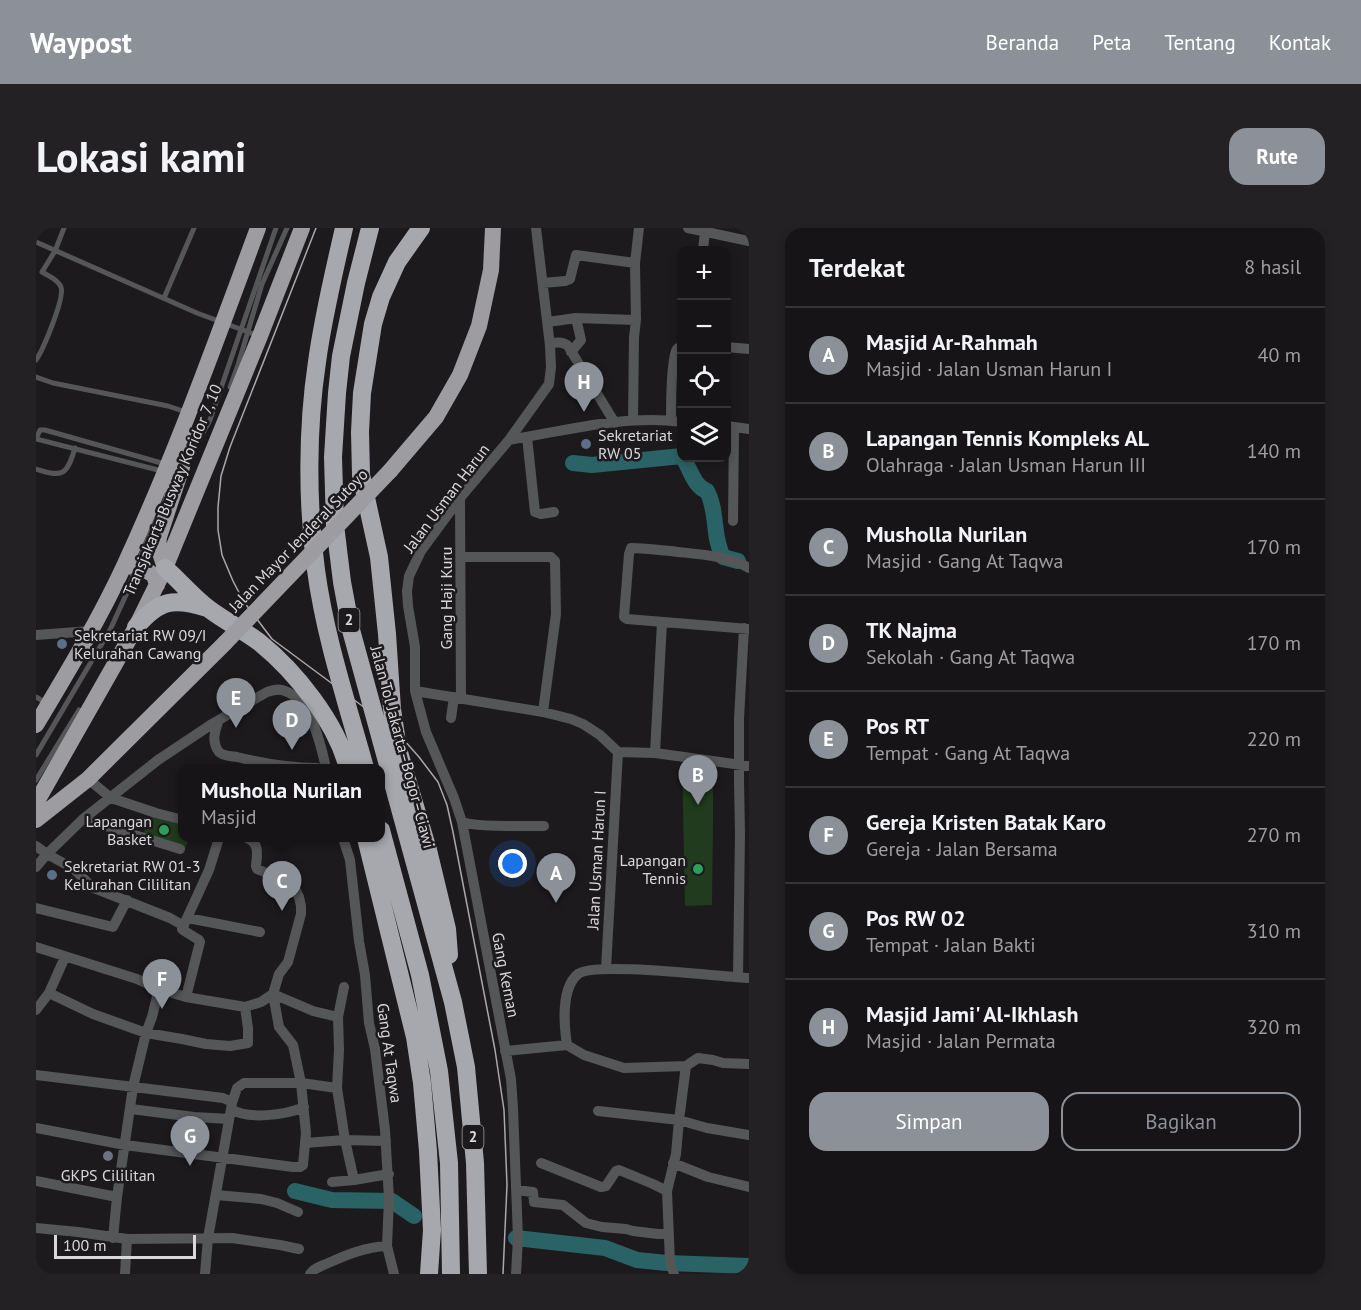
<!DOCTYPE html>
<html lang="id">
<meta charset="utf-8">
<style>
:root{--surface:#161416;--page:#232123;--text:#f1f3f6;--muted:#9e9ea1;--line:#353335;--accent:#8c9099}
body{margin:0;font-family:"PT Sans",sans-serif;background:var(--page);color:var(--text)}
.controls{position:absolute;right:18px;top:18px;display:grid;overflow:hidden;border-radius:12px;box-shadow:0 3px 9px #0003}
.controls button{width:54px;height:54px;display:grid;place-items:center;padding:0;border:0;border-bottom:2px solid var(--line);background:var(--surface);color:var(--text);font:30px sans-serif}
.scale{position:absolute;left:18px;bottom:15px;width:142px;box-sizing:border-box;padding-left:6px;border:3px solid #dad8da;border-top:0;font-size:16px;line-height:21px;white-space:nowrap;color:#dad8da;-webkit-text-stroke:4px #1d1a1d;paint-order:stroke}
.you{position:absolute;left:477px;top:636px;width:21px;height:21px;margin:-15px;border:4px solid #fff;border-radius:50%;background:#1a73e8;box-shadow:0 0 0 9px #1a73e833}
.badge{display:grid;place-items:center;width:39px;height:39px;border-radius:50%;background:var(--accent);color:#fff;font-size:20px;font-weight:700}
.pin{position:absolute;translate:-50% -50px;filter:drop-shadow(0 2px 3px #0008)}
.pin::after{content:'';position:absolute;top:32px;width:21px;height:18px;background:inherit;clip-path:polygon(0 0,100% 0,50% 100%)}
.popup{position:absolute;left:142px;top:536px;width:207px;height:78px;box-sizing:border-box;display:grid;place-content:center;border-radius:12px;background:var(--surface);filter:drop-shadow(0 2px 4px #0005);font-size:20px;white-space:nowrap;color:var(--muted)}
.popup b{font-size:22px;color:var(--text)}
.popup::after{content:'';position:absolute;left:50%;top:100%;margin-left:-12px;border:12px solid transparent;border-top-color:var(--surface)}
.list{margin:0;padding:0;list-style:none}
h2{display:flex;justify-content:space-between;align-items:center;height:78px;margin:0;padding:0 24px;font-size:26px}
h2 small{font-size:20px;font-weight:400;color:var(--muted)}
.list li{display:grid;grid-template-columns:39px 1fr auto;gap:18px;align-items:center;box-sizing:border-box;height:96px;padding:0 24px;border-top:2px solid var(--line)}
.list b{display:block;font-size:22px;white-space:nowrap}
.list p{margin:0;font-size:20px;white-space:nowrap;color:var(--muted)}
.list em{font-size:20px;font-style:normal;color:var(--muted)}
.actions{display:flex;gap:12px;padding:18px 24px}
.actions a{flex:1;padding:14px 0;border:2px solid var(--accent);border-radius:18px;text-align:center;font-size:21px;color:var(--accent)}
.actions .main{background:var(--accent);color:#fff}
.icon{flex:none;width:33px;height:33px;fill:none;stroke:currentColor;stroke-width:2;stroke-linecap:round;stroke-linejoin:round}
.map{position:relative;flex:none;width:713px;height:1046px;overflow:hidden;border-radius:18px}
header{display:flex;align-items:center;gap:36px;box-sizing:border-box;height:84px;padding:0 30px;background:var(--accent);color:#fff}
header strong{font-size:28px}
nav{display:flex;gap:33px;margin-inline-start:auto;font-size:21px}
.intro{display:flex;align-items:center;justify-content:space-between;box-sizing:border-box;height:144px;padding:0 36px}
h1{margin:0;font-size:42px}
.button{padding:15px 27px;border-radius:18px;background:var(--accent);color:#fff;font-size:21px;font-weight:700}
main{display:flex;gap:36px;padding:0 36px}
aside{flex:1;background:var(--surface);border-radius:18px;box-shadow:0 3px 9px #0003}
.map>svg:first-child{display:block}
.green{fill:#203b1d}
.lines{fill:none;stroke-linecap:round;stroke-linejoin:round}
.river{stroke:#2a6365;stroke-width:16}
.service{stroke:#555658;stroke-width:5}
.minor{stroke:#555658;stroke-width:10}
.trunk{stroke:#9c9ca1;stroke-width:16}
.motorway{stroke:#a7a8ad;stroke-width:18}
.tram{stroke:#aba8ab;stroke-width:1.5}
.trunk-bridge{stroke:#9c9ca1;stroke-width:16}
.service-dot{fill:#5c6f8a;stroke:#1d1a1d;stroke-width:2}
.leisure-dot{fill:#2e9e5b;stroke:#1d1a1d;stroke-width:2}
.worship-dot{fill:#6b7280;stroke:#1d1a1d;stroke-width:2}
.labels{text-anchor:middle;stroke-width:5;stroke-linejoin:round;paint-order:stroke}
.shield{fill:#1d1a1d;stroke:#a19fa1;stroke-width:1.5}
.shield-label{font-size:15px;font-weight:bold;fill:#dad8da}
.poi-label{font-size:16px;fill:#dad8da;stroke:#1d1a1d;text-anchor:start}
.street-label{font-size:16px;fill:#dad8da;stroke:#1d1a1d}
</style>
<header>
<strong>Waypost</strong>
<nav><a>Beranda</a><a>Peta</a><a>Tentang</a><a>Kontak</a></nav>
</header>
<div class="intro"><h1>Lokasi kami</h1><a class="button">Rute</a></div>
<main>
<div class="map">
<svg width="713" height="1046" viewBox="0 0 713 1046">
<rect width="100%" height="100%" fill="#1d1a1d"/>
<path class="green" d="M 677,534 L 677,598 L 676,677 L 649,678 L 646,535 Z
M 114,587 L 147,598 L 147,610 L 153,610 L 149,621 L 107,607 Z"/>
<g class="lines">
<path class="river" d="M 647,230 C 654,240 658,259 671,263 C 682,284 676,308 687,329 L 702,333
M 537,235 L 556,237 L 646,228
M 259,963 L 296,972 L 356,973 L 378,988
M 480,1010 L 569,1020 L 601,1032 L 631,1035 L 713,1038"/>
<path class="service" d="M 0,14 L 161,85 L 223,108
M 128,70 L 158,0
M 0,132 C 7,122 29,70 25,59 C 23,52 11,47 6,44 L 19,23 L 28,0
M 0,149 L 17,155 L 132,178 L 150,184
M 194,159 L 202,137 L 226,56 L 251,0
M 0,211 L 4,202 L 9,202 L 129,236
M 0,211 L 126,243
M 154,228 L 174,192 L 240,0
M 0,241 C 27,250 31,247 39,220
M 0,469 L 12,476
M 0,527 L 74,402 L 90,367 L 100,339 L 120,292
M 0,552 L 43,482"/>
<path class="minor" d="M 652,0 L 713,13
M 667,22 L 669,3
M 507,55 L 529,53 L 534,51 L 540,27 L 599,35
M 600,92 L 599,35 L 603,0
M 512,94 L 540,90 L 600,92 L 598,109 L 597,192
M 514,117 C 519,113 528,114 532,118 L 579,195
M 690,119 L 713,121
M 535,124 L 545,112 L 540,90
M 635,193 C 635,181 635,128 641,121 C 642,120 644,119 646,119
M 691,198 L 713,201
M 491,209 L 499,284 L 505,286 L 518,284
M 473,212 C 527,203 591,186 646,194
M 424,271 L 425,470
M 697,293 L 698,199
M 425,329 L 515,329 L 519,333 L 520,386 L 507,484
M 713,401 L 591,391 L 588,389 L 593,326 L 595,320 C 608,320 621,322 634,323 C 657,326 693,327 713,340
M 0,407 L 54,403
M 379,463 L 507,484 L 535,491 L 547,496 L 564,507 L 582,524 L 619,525 L 713,538
M 415,490 L 418,469
M 183,492 C 179,502 175,514 183,524 C 187,528 195,528 201,529 C 229,536 252,540 281,540
M 619,525 L 626,394
M 52,551 L 75,570 L 120,585 L 147,592
M 47,591 L 144,621
M 426,594 C 442,599 457,597 474,598 C 485,598 496,598 508,598
M 307,610 L 314,632 L 323,713 L 329,747 L 333,795 L 339,821 L 349,902 L 353,971 L 351,1018 L 358,1046
M 0,618 L 11,626 L 38,641 L 53,656 L 58,660 L 134,690 L 148,698
M 0,639 L 11,626 L 47,591 L 122,532 L 176,496 L 231,464 C 237,462 243,460 249,463 C 275,472 285,517 290,540
M 0,680 L 77,699 L 91,672
M 152,690 L 224,704
M 0,719 L 101,751 L 123,761 L 150,769 L 209,779 L 225,774 L 237,766
M 570,741 L 582,524
M 702,749 L 704,605 L 703,553 L 703,491 L 708,400
M 713,750 C 685,749 558,733 542,746 C 525,760 528,797 531,817 L 548,827 L 588,840 L 650,838 L 662,830 L 677,832 L 687,835 L 713,836
M 13,765 L 57,786 L 110,805 L 146,811 L 170,816 L 194,818 L 212,815 L 212,800 L 209,779
M 237,766 L 277,783 L 302,789 L 308,759
M 150,769 L 164,714 L 163,712 L 147,702 L 146,701 L 173,642 L 183,610
M 0,782 L 13,765 L 29,729
M 302,789 L 303,822 L 301,860 L 309,912 L 318,952
M 469,823 L 531,817
M 0,847 L 187,870 L 194,873 L 196,875 L 195,881 L 172,1010 L 169,1046
M 196,875 L 201,860 L 208,855 L 265,855 L 301,860
M 95,881 L 158,889 L 193,891
M 195,881 C 212,892 250,887 268,879
M 562,883 L 643,892 L 671,900 L 713,907
M 0,900 L 89,917 L 257,939 L 264,939 L 267,937 L 270,905 L 265,855 L 257,817 L 243,799 L 237,766 L 243,746 L 252,734 L 265,686 L 265,678 L 263,669 L 258,659 L 254,655 L 221,641 L 220,638 C 221,627 224,615 211,610
M 269,915 L 309,912 L 350,913
M 505,935 L 565,959 L 570,958 L 580,943 L 583,942 L 617,956 L 631,963
M 637,935 L 672,949 L 713,959
M 0,953 L 81,969
M 296,954 L 318,952 L 353,946
M 480,962 L 497,964 L 498,974 L 527,977 L 550,995 L 566,999 L 590,1001 L 597,1003 L 622,1006 L 632,1006
M 180,967 L 225,971 L 241,975 L 262,984
M 0,1000 L 42,1004 L 91,1011 L 196,1010 L 244,1017 L 263,1021
M 77,1010 L 81,969 L 97,859 L 110,805 L 116,789 L 123,761
M 89,1046 L 91,1011
M 274,1046 C 278,1040 283,1039 290,1036 C 310,1027 329,1019 351,1018
M 480,1046 L 482,1010 L 477,880 L 475,851 L 426,594 L 418,570 L 390,504 L 379,463 L 379,419 L 372,378 L 371,363 L 373,348 L 385,323 L 424,270 L 473,212 L 513,156 L 515,139 L 514,118 L 500,0
M 638,1046 L 634,1034 L 631,963 L 640,926 L 643,892 L 650,838"/>
<path class="trunk" d="M 354,243 L 400,189 L 424,147 L 443,98 L 455,42 L 457,0
M 88,339 C 100,337 108,341 118,347 L 121,357
M 129,340 L 122,319 L 123,309 L 146,239 L 151,205
M 0,497 C 31,445 63,392 88,338 C 139,228 180,113 222,0
M 0,575 L 100,399 L 129,340 L 224,108 L 266,0
M 0,592 L 52,551 L 189,415"/>
<path class="motorway" d="M 308,0 C 298,44 287,89 281,134 C 271,200 271,276 280,342 C 289,409 311,475 329,540
M 334,0 L 320,55 L 305,128 L 301,165 L 297,229 L 299,297 L 306,354 L 315,402 L 417,774 L 430,839 L 439,935 L 442,1046
M 385,0 L 361,34 L 345,69 L 337,96 L 326,165 L 324,204 L 325,247 L 343,329 L 351,406 L 356,481 L 362,521 L 392,622 L 411,701 L 413,727
M 129,340 C 144,353 157,369 173,381 C 189,393 207,402 223,414 C 260,444 300,494 312,540
M 100,399 C 123,372 137,369 171,380
M 345,602 L 384,747 L 403,843 L 413,935 L 415,1046
M 330,610 L 379,809 L 386,855 L 392,923 L 396,1002 L 393,1046"/>
<path class="tram" d="M 280,0 L 194,219 L 185,248 L 182,279 L 182,302 L 186,327 L 197,353 L 208,374 L 236,411 L 360,503 L 383,529 L 402,554 L 411,577 L 417,604 L 459,822 L 468,882 L 471,957 L 467,1046"/>
<path class="trunk-bridge" d="M 189,415 L 354,243"/>
</g>
<g class="service-dot">
<circle cx="550" cy="216" r="6"/>
<circle cx="26" cy="416" r="6"/>
<circle cx="16" cy="647" r="6"/>
</g>
<g class="leisure-dot">
<circle cx="128" cy="602" r="6"/>
<circle cx="662" cy="641" r="6"/>
</g>
<circle class="worship-dot" cx="72" cy="928" r="6"/>
<g class="labels">
<g class="shield">
<rect x="302.5" y="380" width="21" height="24" rx="4.5"/>
<rect x="426.5" y="897" width="21" height="24" rx="4.5"/>
</g>
<g class="shield-label">
<text x="313" y="397">2</text>
<text x="437" y="914">2</text>
</g>
<g class="poi-label">
<text x="562" y="213">Sekretariat<tspan x="562" dy="18">RW 05</tspan></text>
<text x="38" y="413">Sekretariat RW 09/I<tspan x="38" dy="18">Kelurahan Cawang</tspan></text>
<text x="116" y="599" text-anchor="end">Lapangan<tspan x="116" dy="18">Basket</tspan></text>
<text x="650" y="638" text-anchor="end">Lapangan<tspan x="650" dy="18">Tennis</tspan></text>
<text x="28" y="644">Sekretariat RW 01-3<tspan x="28" dy="18">Kelurahan Cililitan</tspan></text>
<text x="72" y="953" text-anchor="middle">GKPS Cililitan</text>
</g>
<g class="street-label">
<text transform="translate(136 262) rotate(-67)" y="6">Transjakarta Busway Koridor 7, 10</text>
<text transform="translate(410 270) rotate(-53)" y="6">Jalan Usman Harun</text>
<text transform="translate(262 312) rotate(-46)" y="6">Jalan Mayor Jenderal Sutoyo</text>
<text transform="translate(410 370) rotate(-90)" y="6">Gang Haji Kuru</text>
<text transform="translate(367 519) rotate(75)" y="6">Jalan Tol Jakarta–Bogor–Ciawi</text>
<text transform="translate(560 632) rotate(-87)" y="6">Jalan Usman Harun I</text>
<text transform="translate(470 747) rotate(79)" y="6">Gang Keman</text>
<text transform="translate(354 825) rotate(82)" y="6">Gang At Taqwa</text>
</g>
</g>
</svg>
<div class="controls">
<button>+</button>
<button>−</button>
<button><svg class="icon" aria-label="locate" viewBox="0 0 24 24"><circle cx="12" cy="12" r="6"/><path d="M12 2v4M12 18v4M2 12h4M18 12h4"/></svg></button>
<button><svg class="icon" aria-label="layers" viewBox="0 0 24 24"><path d="M12 4l9 5-9 5-9-5zM3 14l9 5 9-5"/></svg></button>
</div>
<div class="scale">100 m</div>
<div class="you"></div>
<div class="pin badge" style="left:520px;top:675px">A</div>
<div class="pin badge" style="left:662px;top:577px">B</div>
<div class="pin badge" style="left:246px;top:683px">C</div>
<div class="popup"><b>Musholla Nurilan</b>Masjid</div>
<div class="pin badge" style="left:256px;top:522px">D</div>
<div class="pin badge" style="left:200px;top:500px">E</div>
<div class="pin badge" style="left:126px;top:781px">F</div>
<div class="pin badge" style="left:154px;top:938px">G</div>
<div class="pin badge" style="left:548px;top:184px">H</div>
</div>
<aside>
<h2>Terdekat<small>8 hasil</small></h2>
<ul class="list">
<li><span class="badge">A</span><div><b>Masjid Ar-Rahmah</b><p>Masjid · Jalan Usman Harun I</p></div><em>40 m</em></li>
<li><span class="badge">B</span><div><b>Lapangan Tennis Kompleks AL</b><p>Olahraga · Jalan Usman Harun III</p></div><em>140 m</em></li>
<li><span class="badge">C</span><div><b>Musholla Nurilan</b><p>Masjid · Gang At Taqwa</p></div><em>170 m</em></li>
<li><span class="badge">D</span><div><b>TK Najma</b><p>Sekolah · Gang At Taqwa</p></div><em>170 m</em></li>
<li><span class="badge">E</span><div><b>Pos RT</b><p>Tempat · Gang At Taqwa</p></div><em>220 m</em></li>
<li><span class="badge">F</span><div><b>Gereja Kristen Batak Karo</b><p>Gereja · Jalan Bersama</p></div><em>270 m</em></li>
<li><span class="badge">G</span><div><b>Pos RW 02</b><p>Tempat · Jalan Bakti</p></div><em>310 m</em></li>
<li><span class="badge">H</span><div><b>Masjid Jami' Al-Ikhlash</b><p>Masjid · Jalan Permata</p></div><em>320 m</em></li>
</ul>
<div class="actions"><a class="main">Simpan</a><a>Bagikan</a></div>
</aside>
</main>
